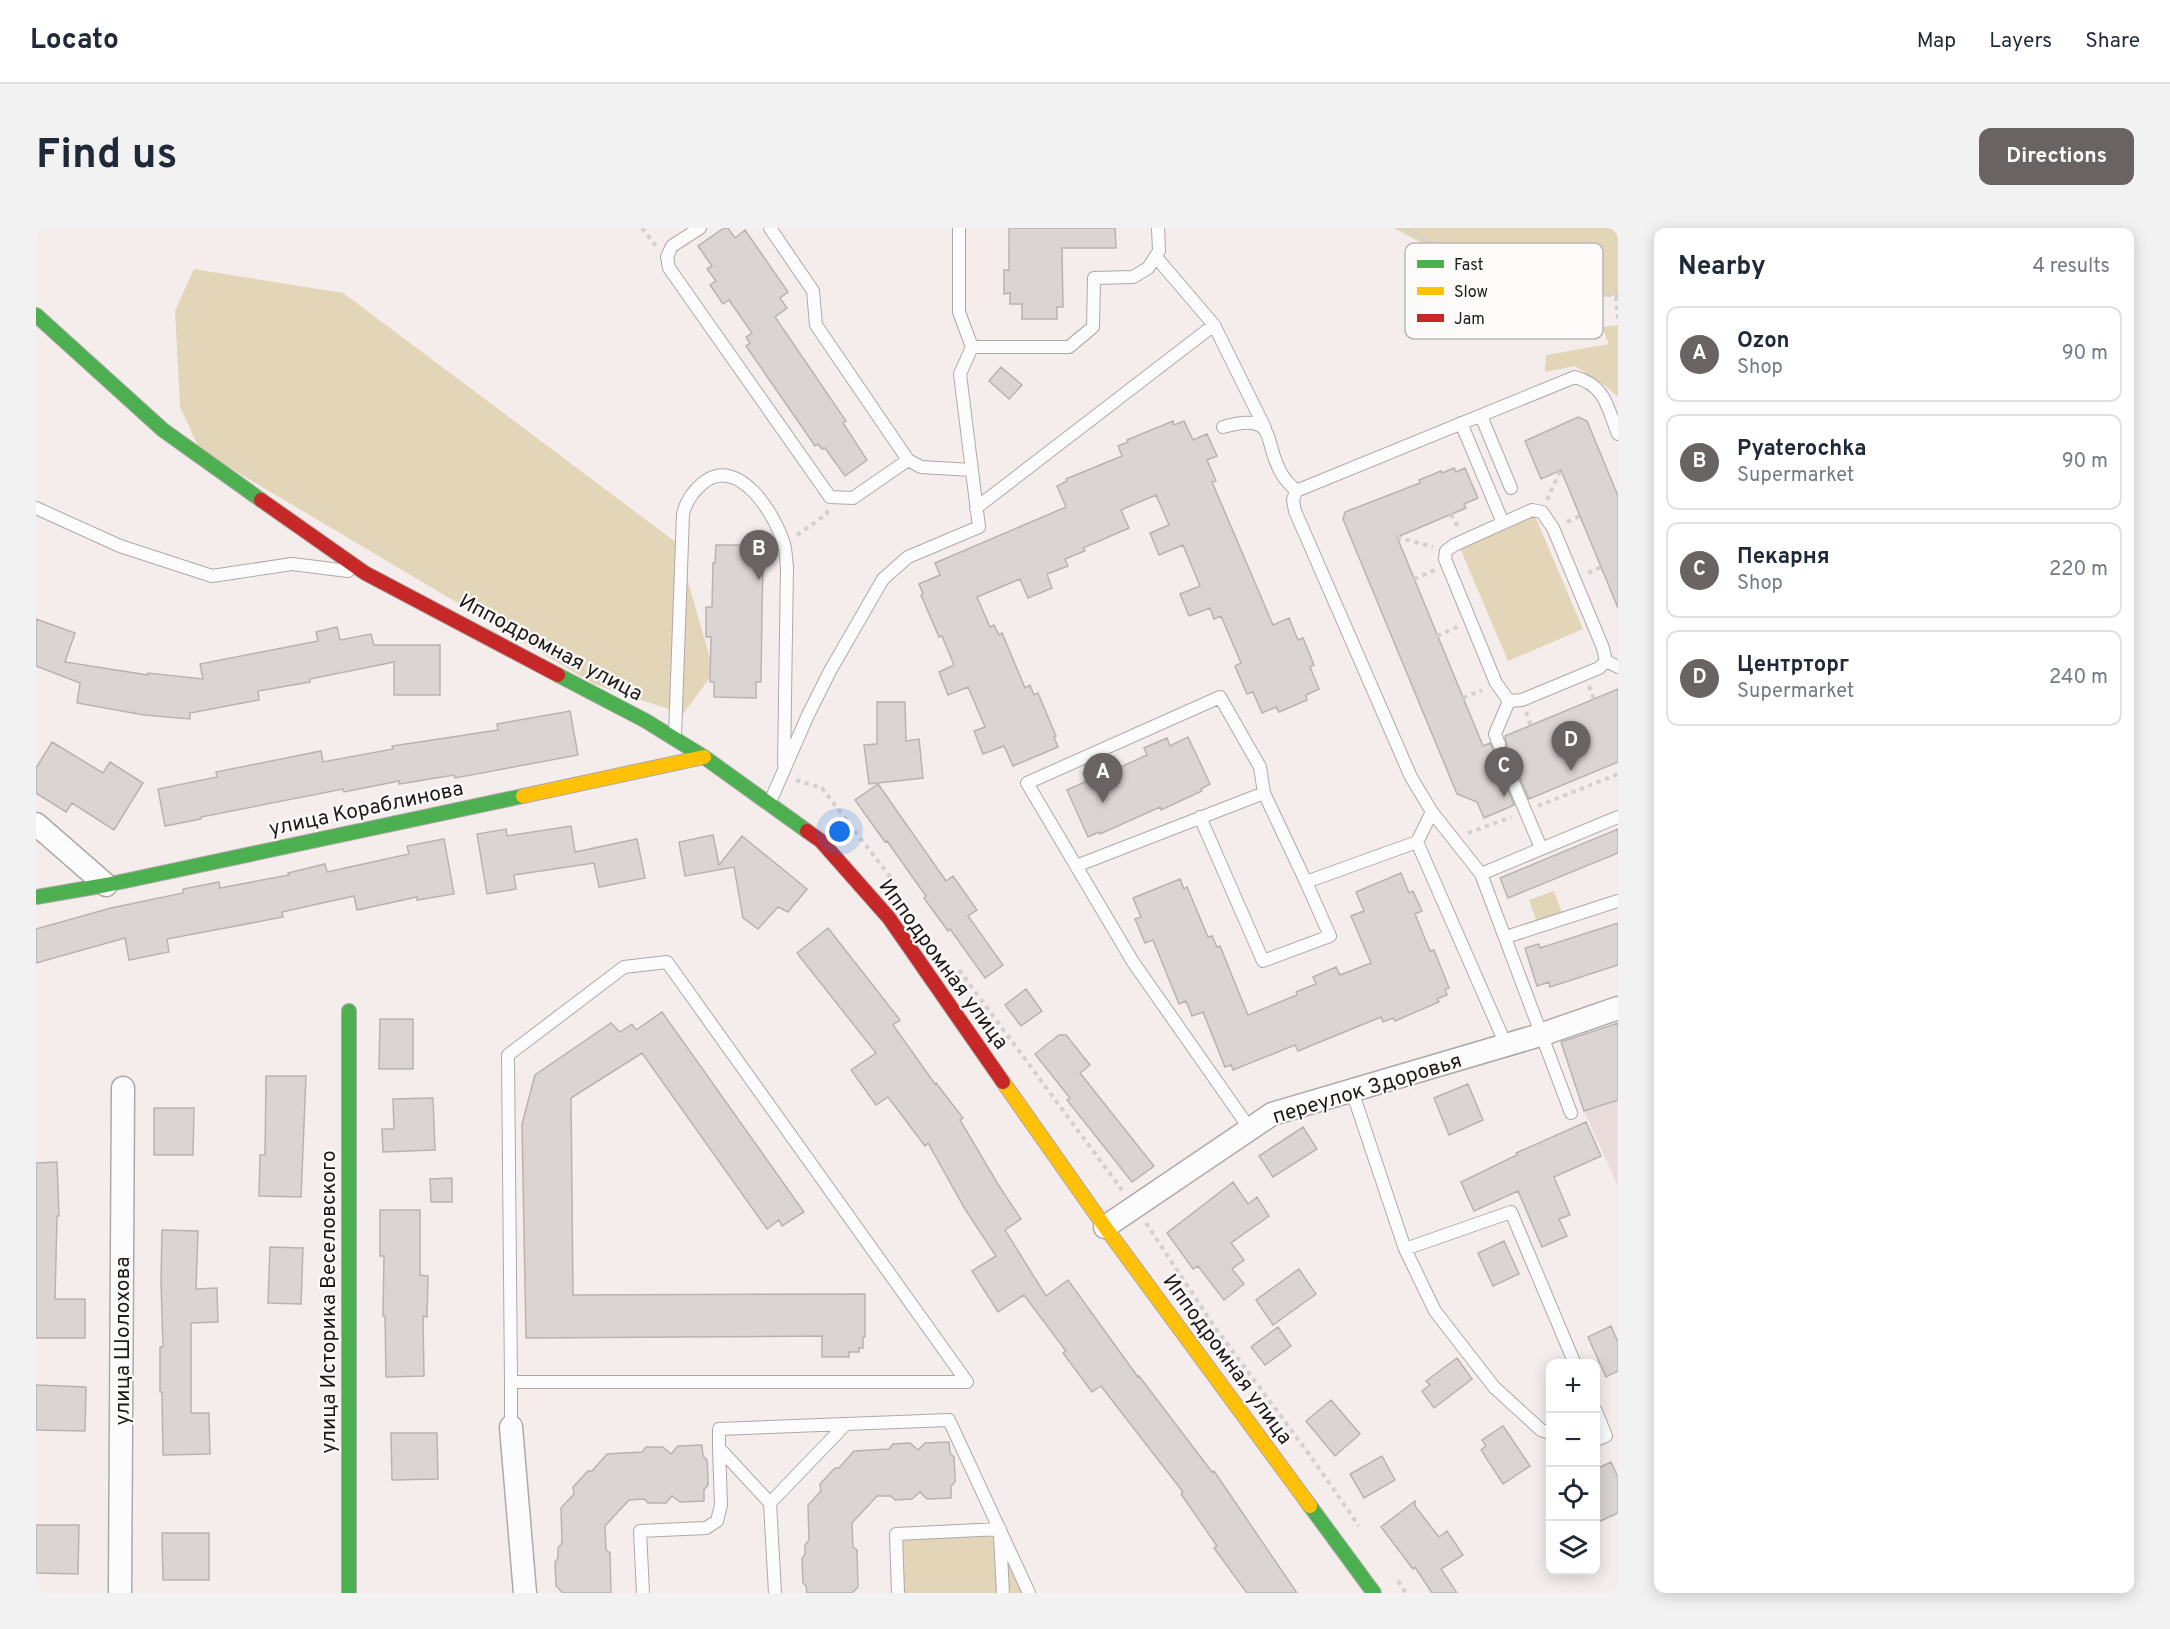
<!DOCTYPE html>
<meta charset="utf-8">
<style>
:root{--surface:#fff;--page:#f2f2f3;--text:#1f2937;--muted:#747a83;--line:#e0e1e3;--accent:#696463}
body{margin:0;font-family:Overpass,sans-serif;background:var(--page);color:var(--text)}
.controls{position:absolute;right:18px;bottom:18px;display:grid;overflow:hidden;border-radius:12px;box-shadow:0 3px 15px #0003}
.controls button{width:54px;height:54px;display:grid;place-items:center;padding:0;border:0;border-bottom:2px solid var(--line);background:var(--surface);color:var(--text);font:30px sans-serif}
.you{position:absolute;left:804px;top:604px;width:21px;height:21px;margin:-15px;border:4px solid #fff;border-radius:50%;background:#1a73e8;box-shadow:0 0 0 9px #1a73e833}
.badge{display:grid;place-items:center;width:39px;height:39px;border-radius:50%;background:var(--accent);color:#fff;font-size:20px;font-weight:700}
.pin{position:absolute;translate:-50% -50px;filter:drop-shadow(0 2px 3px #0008)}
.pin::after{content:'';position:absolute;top:32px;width:21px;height:18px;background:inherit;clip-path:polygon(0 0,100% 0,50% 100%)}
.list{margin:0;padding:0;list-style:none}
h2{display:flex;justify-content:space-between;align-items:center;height:78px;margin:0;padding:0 24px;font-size:26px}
h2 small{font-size:20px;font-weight:400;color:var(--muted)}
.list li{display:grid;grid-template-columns:39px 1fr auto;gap:18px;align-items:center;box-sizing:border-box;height:96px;margin:0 12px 12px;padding:0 12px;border:2px solid var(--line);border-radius:12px}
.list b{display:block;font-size:22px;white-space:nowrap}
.list p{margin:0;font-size:20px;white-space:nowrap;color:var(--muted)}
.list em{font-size:20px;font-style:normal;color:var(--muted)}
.icon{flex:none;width:33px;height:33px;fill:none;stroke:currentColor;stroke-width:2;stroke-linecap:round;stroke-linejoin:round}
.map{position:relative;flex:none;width:1582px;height:1365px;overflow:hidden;border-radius:12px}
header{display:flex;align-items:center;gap:36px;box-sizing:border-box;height:84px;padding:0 30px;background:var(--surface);border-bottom:2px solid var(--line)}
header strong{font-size:28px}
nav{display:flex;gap:33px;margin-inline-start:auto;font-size:21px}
.intro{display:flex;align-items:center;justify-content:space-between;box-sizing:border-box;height:144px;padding:0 36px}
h1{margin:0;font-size:42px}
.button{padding:15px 27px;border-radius:12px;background:var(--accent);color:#fff;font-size:21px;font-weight:700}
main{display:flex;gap:36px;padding:0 36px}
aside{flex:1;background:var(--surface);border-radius:12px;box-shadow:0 3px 15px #0003}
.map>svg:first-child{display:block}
.built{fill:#eadcdb}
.green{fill:#e2d5b8}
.building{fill:#dad5d3;stroke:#b8b3b1;stroke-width:1.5}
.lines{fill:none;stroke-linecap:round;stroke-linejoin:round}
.lane-casing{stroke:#aea9a8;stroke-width:14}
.street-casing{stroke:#aea9a8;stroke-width:25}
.fast-casing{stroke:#aea9a8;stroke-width:16}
.slow-casing{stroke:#aea9a8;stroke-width:16}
.jam-casing{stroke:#aea9a8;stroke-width:16}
.path{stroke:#d3d1d0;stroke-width:4;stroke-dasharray:4.5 4.5;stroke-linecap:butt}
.lane{stroke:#fdfcfc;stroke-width:12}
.street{stroke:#fdfcfc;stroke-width:22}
.fast{stroke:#4caf50;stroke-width:14}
.slow{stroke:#ffc107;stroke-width:14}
.jam{stroke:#c62828;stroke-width:14}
.labels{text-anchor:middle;stroke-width:4.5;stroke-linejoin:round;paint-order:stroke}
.street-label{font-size:21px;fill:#1e1a19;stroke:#fdfafa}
.key{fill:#fdfafa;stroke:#bab7b6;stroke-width:1.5}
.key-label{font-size:16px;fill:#1e1a19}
</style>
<header>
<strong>Locato</strong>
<nav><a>Map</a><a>Layers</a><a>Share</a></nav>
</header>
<div class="intro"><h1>Find us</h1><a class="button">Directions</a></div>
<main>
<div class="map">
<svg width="1582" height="1365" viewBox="0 0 1582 1365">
<rect width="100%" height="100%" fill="#f4edec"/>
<path class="built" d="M 1582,795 L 1582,958 L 1548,883 L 1525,814 Z"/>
<path class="green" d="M 1357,0 L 1582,0 L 1582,67 L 1544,72 L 1508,68 L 1495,62 L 1480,63 Z
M 158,41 L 307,65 L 641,315 L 678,444 L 647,486 L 558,456 L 164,222 L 144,179 L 139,83 Z
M 1582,97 L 1582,169 L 1572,160 L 1539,138 L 1509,144 L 1510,127 L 1573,116 L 1566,99 Z
M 1499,288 L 1547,401 L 1472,433 L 1424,320 Z
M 1518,663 L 1526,685 L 1501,694 L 1493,672 Z
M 964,1301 L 993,1365 L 862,1365 L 860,1306 Z"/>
<path class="building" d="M 688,0 L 692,0 L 699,10 L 709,2 L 752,64 L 744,70 L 751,80 L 739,89 L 810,193 L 807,195 L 831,232 L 809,248 L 789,220 L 786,221 L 782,216 L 779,218 L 766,199 L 710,118 L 714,115 L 710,109 L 716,105 L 693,72 L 687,76 L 674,57 L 680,53 L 671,41 L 676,38 L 662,18 Z
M 973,0 L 1079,0 L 1080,20 L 1026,20 L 1027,79 L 1021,79 L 1021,91 L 986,91 L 986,76 L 974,76 L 974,65 L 968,66 L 968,42 L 973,42 Z
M 965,139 L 986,157 L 973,171 L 953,153 Z
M 1542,189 L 1551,193 L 1582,268 L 1582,380 L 1525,242 L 1505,251 L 1489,213 Z
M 1137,193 L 1138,197 L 1148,193 L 1157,212 L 1171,206 L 1181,228 L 1171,232 L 1180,253 L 1176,254 L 1237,397 L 1253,390 L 1262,412 L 1267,410 L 1278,437 L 1274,439 L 1283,461 L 1270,467 L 1271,472 L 1243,484 L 1240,479 L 1226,485 L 1217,464 L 1211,466 L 1199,438 L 1205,435 L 1185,388 L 1178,391 L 1174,380 L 1153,388 L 1144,366 L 1164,358 L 1147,317 L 1123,327 L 1114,305 L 1133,297 L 1120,267 L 1085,282 L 1093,300 L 1047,320 L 1049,323 L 1029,331 L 1032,338 L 1011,346 L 1016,360 L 992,370 L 984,351 L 941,369 L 954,399 L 958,397 L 963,407 L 966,405 L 989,460 L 994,457 L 998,467 L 1002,465 L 1020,508 L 1018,509 L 1022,519 L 977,538 L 968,518 L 947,526 L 938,503 L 949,499 L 932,459 L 912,467 L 903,444 L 918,437 L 906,408 L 903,409 L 885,367 L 887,366 L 883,356 L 904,347 L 899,335 L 1030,279 L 1021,258 L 1031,253 L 1030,251 L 1086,228 L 1082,218 L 1092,214 L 1091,212 Z
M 1418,240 L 1420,244 L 1429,240 L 1442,270 L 1428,276 L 1430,280 L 1361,309 L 1447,518 L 1454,515 L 1458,523 L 1467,523 L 1471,518 L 1469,508 L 1582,461 L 1582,534 L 1493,571 L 1484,550 L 1479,546 L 1474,546 L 1469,554 L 1478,577 L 1448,590 L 1441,574 L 1421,566 L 1307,291 L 1309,284 L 1384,255 L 1383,252 L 1405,243 L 1406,245 Z
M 680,317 L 723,317 L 723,333 L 727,333 L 726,382 L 725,454 L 720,454 L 720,470 L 678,469 L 678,454 L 674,454 L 675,409 L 670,409 L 670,379 L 676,379 L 677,335 L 679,335 Z
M 0,391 L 39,405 L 29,434 L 112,447 L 112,445 L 167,451 L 164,436 L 282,413 L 280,404 L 301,399 L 304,412 L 335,406 L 338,417 L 404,417 L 404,467 L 358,467 L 358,434 L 274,451 L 274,454 L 222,463 L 223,472 L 154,485 L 154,491 L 108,487 L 41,475 L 44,455 L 0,438 Z
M 841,474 L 869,474 L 870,513 L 883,511 L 887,550 L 833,556 L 828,517 L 841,516 Z
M 534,483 L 542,527 L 419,550 L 418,547 L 363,556 L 363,553 L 308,564 L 307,561 L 165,589 L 165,591 L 129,598 L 122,561 L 181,549 L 180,544 L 285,523 L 287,534 L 357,521 L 356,518 L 462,502 L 461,496 Z
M 1152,509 L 1174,556 L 1165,561 L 1166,563 L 1125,582 L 1124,579 L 1064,606 L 1063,604 L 1052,609 L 1031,562 L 1051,553 L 1047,545 L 1070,535 L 1074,544 L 1111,527 L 1108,520 L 1131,510 L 1134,518 Z
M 16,514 L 67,545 L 74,534 L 107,555 L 78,602 L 36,575 L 30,584 L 0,565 L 0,540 Z
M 842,556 L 910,653 L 917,648 L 941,682 L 932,688 L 967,737 L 949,750 L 914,701 L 912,703 L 888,670 L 890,668 L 851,613 L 849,614 L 819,572 Z
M 535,598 L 539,624 L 601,611 L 609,650 L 563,659 L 558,635 L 478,647 L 480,661 L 451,666 L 441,606 L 470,601 L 471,608 Z
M 1582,601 L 1582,625 L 1472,670 L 1464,650 Z
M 677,607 L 683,637 L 706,608 L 771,661 L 752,684 L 742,679 L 722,701 L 707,690 L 698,639 L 649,648 L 643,614 Z
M 408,611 L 418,666 L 381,672 L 381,669 L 321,682 L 318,668 L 246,684 L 247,689 L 131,711 L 133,724 L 93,732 L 89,710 L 0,735 L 0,701 L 75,680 L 147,665 L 147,661 L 183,654 L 184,660 L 253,647 L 252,645 L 289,636 L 291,644 L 373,626 L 371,618 Z
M 1365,645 L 1373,665 L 1377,663 L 1386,683 L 1379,686 L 1394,723 L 1398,722 L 1413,760 L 1409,761 L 1411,767 L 1401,771 L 1403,774 L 1359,793 L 1357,790 L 1347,794 L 1345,789 L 1262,823 L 1259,817 L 1197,842 L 1195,837 L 1189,839 L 1167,784 L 1156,788 L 1150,773 L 1143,776 L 1117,712 L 1109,715 L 1099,691 L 1105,689 L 1097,670 L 1144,651 L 1148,661 L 1151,659 L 1172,709 L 1176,708 L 1181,719 L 1184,718 L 1212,787 L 1261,767 L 1260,764 L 1280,756 L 1277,749 L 1300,739 L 1304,747 L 1335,735 L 1315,688 L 1328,683 L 1320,664 Z
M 1582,695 L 1582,737 L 1514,759 L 1513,754 L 1501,758 L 1489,720 L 1503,716 L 1504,720 Z
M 792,700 L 864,792 L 857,797 L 899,856 L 900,855 L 927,890 L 924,892 L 963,958 L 985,991 L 969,1002 L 1010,1068 L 1032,1052 L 1102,1149 L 1103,1148 L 1176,1244 L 1178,1243 L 1261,1365 L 1211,1365 L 1178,1320 L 1181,1318 L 1145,1266 L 1147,1264 L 1065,1158 L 1056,1164 L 1027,1125 L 1030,1123 L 988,1067 L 962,1084 L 936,1043 L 960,1028 L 929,981 L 892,915 L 889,918 L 852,869 L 840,877 L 815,842 L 840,825 L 761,725 Z
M 990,761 L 1006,783 L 985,798 L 969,777 Z
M 626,784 L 768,984 L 746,998 L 743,992 L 731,1001 L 606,825 L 535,870 L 537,1067 L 829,1066 L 829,1109 L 827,1109 L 827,1120 L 823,1120 L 823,1124 L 813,1124 L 813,1129 L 786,1129 L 786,1108 L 490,1110 L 486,896 L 499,847 L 575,795 L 584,804 L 596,796 L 600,802 Z
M 344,791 L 377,791 L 377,841 L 343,841 Z
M 1582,795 L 1582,872 L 1548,883 L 1525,814 Z
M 1023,807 L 1030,807 L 1054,837 L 1044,845 L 1118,938 L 1096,954 L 1031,872 L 1034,870 L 999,826 Z
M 230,848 L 270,848 L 265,969 L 223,968 L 224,927 L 229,927 Z
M 1432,856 L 1447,892 L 1413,907 L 1398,870 Z
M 397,870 L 399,922 L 347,924 L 346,901 L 358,901 L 357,871 Z
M 118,880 L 158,880 L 157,927 L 118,927 Z
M 1550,894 L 1565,928 L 1518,949 L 1534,987 L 1523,991 L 1531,1008 L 1506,1019 L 1482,963 L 1438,983 L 1425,954 L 1481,927 L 1480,925 Z
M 1267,899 L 1281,921 L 1237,949 L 1223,928 Z
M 21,934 L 23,988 L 21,988 L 19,1071 L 49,1071 L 49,1110 L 0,1110 L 0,935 Z
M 416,950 L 416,974 L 395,974 L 394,951 Z
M 1197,954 L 1212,976 L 1221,969 L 1233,988 L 1195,1015 L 1208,1032 L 1196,1041 L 1208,1056 L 1188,1072 L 1162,1038 L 1157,1041 L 1131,1005 Z
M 344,982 L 384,982 L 384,1047 L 392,1048 L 391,1089 L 387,1088 L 388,1148 L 350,1149 L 349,1088 L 347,1088 L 348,1028 L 344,1028 Z
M 126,1002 L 162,1003 L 160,1061 L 181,1060 L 182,1094 L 155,1095 L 155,1185 L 173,1185 L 174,1226 L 127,1227 L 126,1164 L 124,1164 L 124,1119 L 127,1119 L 125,1053 Z
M 1468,1013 L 1483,1046 L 1457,1058 L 1442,1025 Z
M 234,1019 L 267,1020 L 265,1076 L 232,1075 Z
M 1263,1041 L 1280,1066 L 1237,1097 L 1220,1072 Z
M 1575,1098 L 1582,1114 L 1582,1143 L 1570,1149 L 1552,1109 Z
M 1242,1099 L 1255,1118 L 1229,1137 L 1215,1119 Z
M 1421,1130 L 1436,1151 L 1398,1180 L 1386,1163 L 1394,1157 L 1390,1153 Z
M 0,1157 L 50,1159 L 49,1203 L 0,1202 Z
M 1295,1172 L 1324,1206 L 1299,1228 L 1270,1193 Z
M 1467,1198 L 1494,1238 L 1467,1256 L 1445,1222 L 1450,1218 L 1446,1212 Z
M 355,1205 L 401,1205 L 402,1251 L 356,1252 Z
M 913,1214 L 914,1225 L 918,1229 L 919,1247 L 919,1254 L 915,1258 L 915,1270 L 891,1271 L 884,1264 L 876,1271 L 859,1272 L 855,1268 L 841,1268 L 816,1295 L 817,1319 L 821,1322 L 822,1359 L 816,1365 L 771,1365 L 770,1358 L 767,1355 L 766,1330 L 769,1327 L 769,1317 L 773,1312 L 772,1277 L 785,1263 L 784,1256 L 799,1240 L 803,1240 L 818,1223 L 853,1221 L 857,1216 L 874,1215 L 882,1222 L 889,1215 Z
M 666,1217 L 667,1228 L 671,1232 L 672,1250 L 672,1257 L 668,1262 L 668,1273 L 644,1274 L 636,1268 L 630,1275 L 612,1275 L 608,1271 L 593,1272 L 569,1298 L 570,1322 L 574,1325 L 575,1365 L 527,1365 L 520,1358 L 519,1334 L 522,1330 L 522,1320 L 526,1315 L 525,1280 L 538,1266 L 537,1259 L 552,1243 L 556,1243 L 571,1226 L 606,1224 L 610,1219 L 627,1219 L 635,1226 L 642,1218 Z
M 1346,1228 L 1359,1252 L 1328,1270 L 1314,1246 Z
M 1575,1234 L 1582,1249 L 1582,1285 L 1560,1295 L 1560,1241 Z
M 1379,1273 L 1379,1278 L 1403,1309 L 1411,1303 L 1427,1327 L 1405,1341 L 1421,1365 L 1396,1365 L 1379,1339 L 1377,1341 L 1345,1299 Z
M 0,1297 L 43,1297 L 42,1346 L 0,1345 Z
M 126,1305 L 173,1305 L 173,1352 L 127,1352 Z"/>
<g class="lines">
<defs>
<path id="lane" d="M 664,0 L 636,18 L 631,29 L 633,40 L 794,269 L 817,270 L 872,232
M 734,0 L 777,63 L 780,97 L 872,232 L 885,239 L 935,242
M 1120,29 L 1178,97 L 1229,200
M 936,119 L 1033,119 L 1057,99 L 1058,50 L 1097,49 L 1112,40 L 1123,23 L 1122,0
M 1445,188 L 1475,260
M 1425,195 L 1467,295
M 1187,199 C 1245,183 1225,214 1247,248 C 1250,253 1256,258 1260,263
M 1260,263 L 1257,272 L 1259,283 L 1375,549 L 1396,584 L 1445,646 L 1535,885
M 1260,263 L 1539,149 C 1570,158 1571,179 1582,206
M 0,280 L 84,318 L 176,348 L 256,336 L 312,343
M 940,280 L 1178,97
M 1496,282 L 1506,284 L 1517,300 L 1567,420 L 1570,433 L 1563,440 L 1486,472 L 1473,473 L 1460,455 L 1409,331 L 1410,323 L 1418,317 Z
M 1570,433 L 1582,439
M 639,507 L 647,286 C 650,273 656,264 667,255 C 703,226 739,287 748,316 C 750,323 750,332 751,339 L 748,536
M 1463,516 L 1459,506 L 1473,473
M 1477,554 L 1505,620
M 734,574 L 772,487 L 794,443 L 847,351 L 872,329 L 943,299 L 924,146 L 936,119 L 923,84 L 923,0
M 1164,589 L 1227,733 L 1294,708 L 1270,654
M 1381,614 L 1470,817
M 1040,638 L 1228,565
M 1445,646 L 1582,589
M 1470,709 L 1582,673
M 1316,863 L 1369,1021 L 1399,1083 L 1458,1159 L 1505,1202 L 1514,1205
M 1214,901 L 1097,734 L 991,555 L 1184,469 L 1224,539 L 1228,565 L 1270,654 L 1381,614 L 1396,584
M 1369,1021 L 1475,984 L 1539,1136
M 475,1154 L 931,1154 L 631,734 L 588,739 L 472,827 L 475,1154 L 475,1199
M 1560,1183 L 1570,1208 L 1560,1212
M 734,1275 L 809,1197
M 964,1308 L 967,1365
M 607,1365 L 604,1303 L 670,1300 L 681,1293 L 685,1277 L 683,1220
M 739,1365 L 734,1275 L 683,1220 L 683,1201 L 913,1192 L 993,1365
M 862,1365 L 860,1306 L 964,1301"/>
<path id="street" d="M 0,596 L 70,657
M 1069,999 L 1236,886 L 1504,807 L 1582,780
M 475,1199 L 489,1365
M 84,1365 L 87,860"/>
<path id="fast" d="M 0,87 L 127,202 L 225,272
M 522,447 L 610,493 L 668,529 L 771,603
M 0,669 L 70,657 L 487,568
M 313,783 L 313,1365
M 1274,1278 L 1338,1365"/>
<path id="slow" d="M 487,568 L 668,529
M 967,854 L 1069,999 L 1274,1278"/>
<path id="jam" d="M 225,272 L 329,345 L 522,447
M 771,603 L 785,613 L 853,690 L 967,854"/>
</defs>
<use href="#lane" class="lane-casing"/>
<use href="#street" class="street-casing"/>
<use href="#fast" class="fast-casing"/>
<use href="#slow" class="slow-casing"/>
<use href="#jam" class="jam-casing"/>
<path class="path" d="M 606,0 L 620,18
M 1370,0 L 1380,7 L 1470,54 L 1525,66 L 1555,65 L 1570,66 L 1580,69 L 1582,92
M 1580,69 L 1582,63
M 1511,272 L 1524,243
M 1415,286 L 1422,299
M 1531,294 L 1544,288
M 761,307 L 791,286 L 791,282
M 1361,309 L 1397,319
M 1552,345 L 1565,339
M 1378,351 L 1399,342
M 1401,408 L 1423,398
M 1553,458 L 1558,471
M 1427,470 L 1446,462
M 1490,484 L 1495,498
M 760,552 L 786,560 L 858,654
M 1502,578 L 1582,546
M 1432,605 L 1475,589
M 923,742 L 1086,962
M 1110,995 L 1178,1098 L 1273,1226 L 1323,1298
M 1362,1353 L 1370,1365"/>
<use href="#lane" class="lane"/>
<use href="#street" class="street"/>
<use href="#fast" class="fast"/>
<use href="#slow" class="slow"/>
<use href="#jam" class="jam"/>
</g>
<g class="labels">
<g class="street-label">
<text transform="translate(515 419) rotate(28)" y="7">Ипподромная улица</text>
<text transform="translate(330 580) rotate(-12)" y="7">улица Кораблинова</text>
<text transform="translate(908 736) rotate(54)" y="7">Ипподромная улица</text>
<text transform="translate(1331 860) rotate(-17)" y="7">переулок Здоровья</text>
<text transform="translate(292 1074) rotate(-90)" y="7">улица Историка Веселовского</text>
<text transform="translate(86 1113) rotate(-90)" y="7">улица Шолохова</text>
<text transform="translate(1192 1131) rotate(54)" y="7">Ипподромная улица</text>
</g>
</g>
<rect x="1369" y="15" width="198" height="96" rx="9" class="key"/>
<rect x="1381" y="32" width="27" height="8" fill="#4caf50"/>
<rect x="1381" y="59" width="27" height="8" fill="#ffc107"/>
<rect x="1381" y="86" width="27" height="8" fill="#c62828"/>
<g class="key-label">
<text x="1418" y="42">Fast</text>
<text x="1418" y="69">Slow</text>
<text x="1418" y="96">Jam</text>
</g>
</svg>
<div class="controls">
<button>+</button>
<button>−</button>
<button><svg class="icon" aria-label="locate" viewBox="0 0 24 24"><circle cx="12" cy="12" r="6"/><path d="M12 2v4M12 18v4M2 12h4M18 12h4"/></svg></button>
<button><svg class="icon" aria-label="layers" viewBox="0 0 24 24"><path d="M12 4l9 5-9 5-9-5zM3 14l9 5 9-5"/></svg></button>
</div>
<div class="you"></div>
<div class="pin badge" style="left:1067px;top:575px">A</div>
<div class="pin badge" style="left:723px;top:352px">B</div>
<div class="pin badge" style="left:1468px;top:569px">C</div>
<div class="pin badge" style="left:1535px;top:543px">D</div>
</div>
<aside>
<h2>Nearby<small>4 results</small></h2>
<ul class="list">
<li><span class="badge">A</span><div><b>Ozon</b><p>Shop</p></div><em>90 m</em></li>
<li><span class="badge">B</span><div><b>Pyaterochka</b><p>Supermarket</p></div><em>90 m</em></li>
<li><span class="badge">C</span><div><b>Пекарня</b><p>Shop</p></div><em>220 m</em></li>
<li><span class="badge">D</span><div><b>Центрторг</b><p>Supermarket</p></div><em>240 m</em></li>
</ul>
</aside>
</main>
